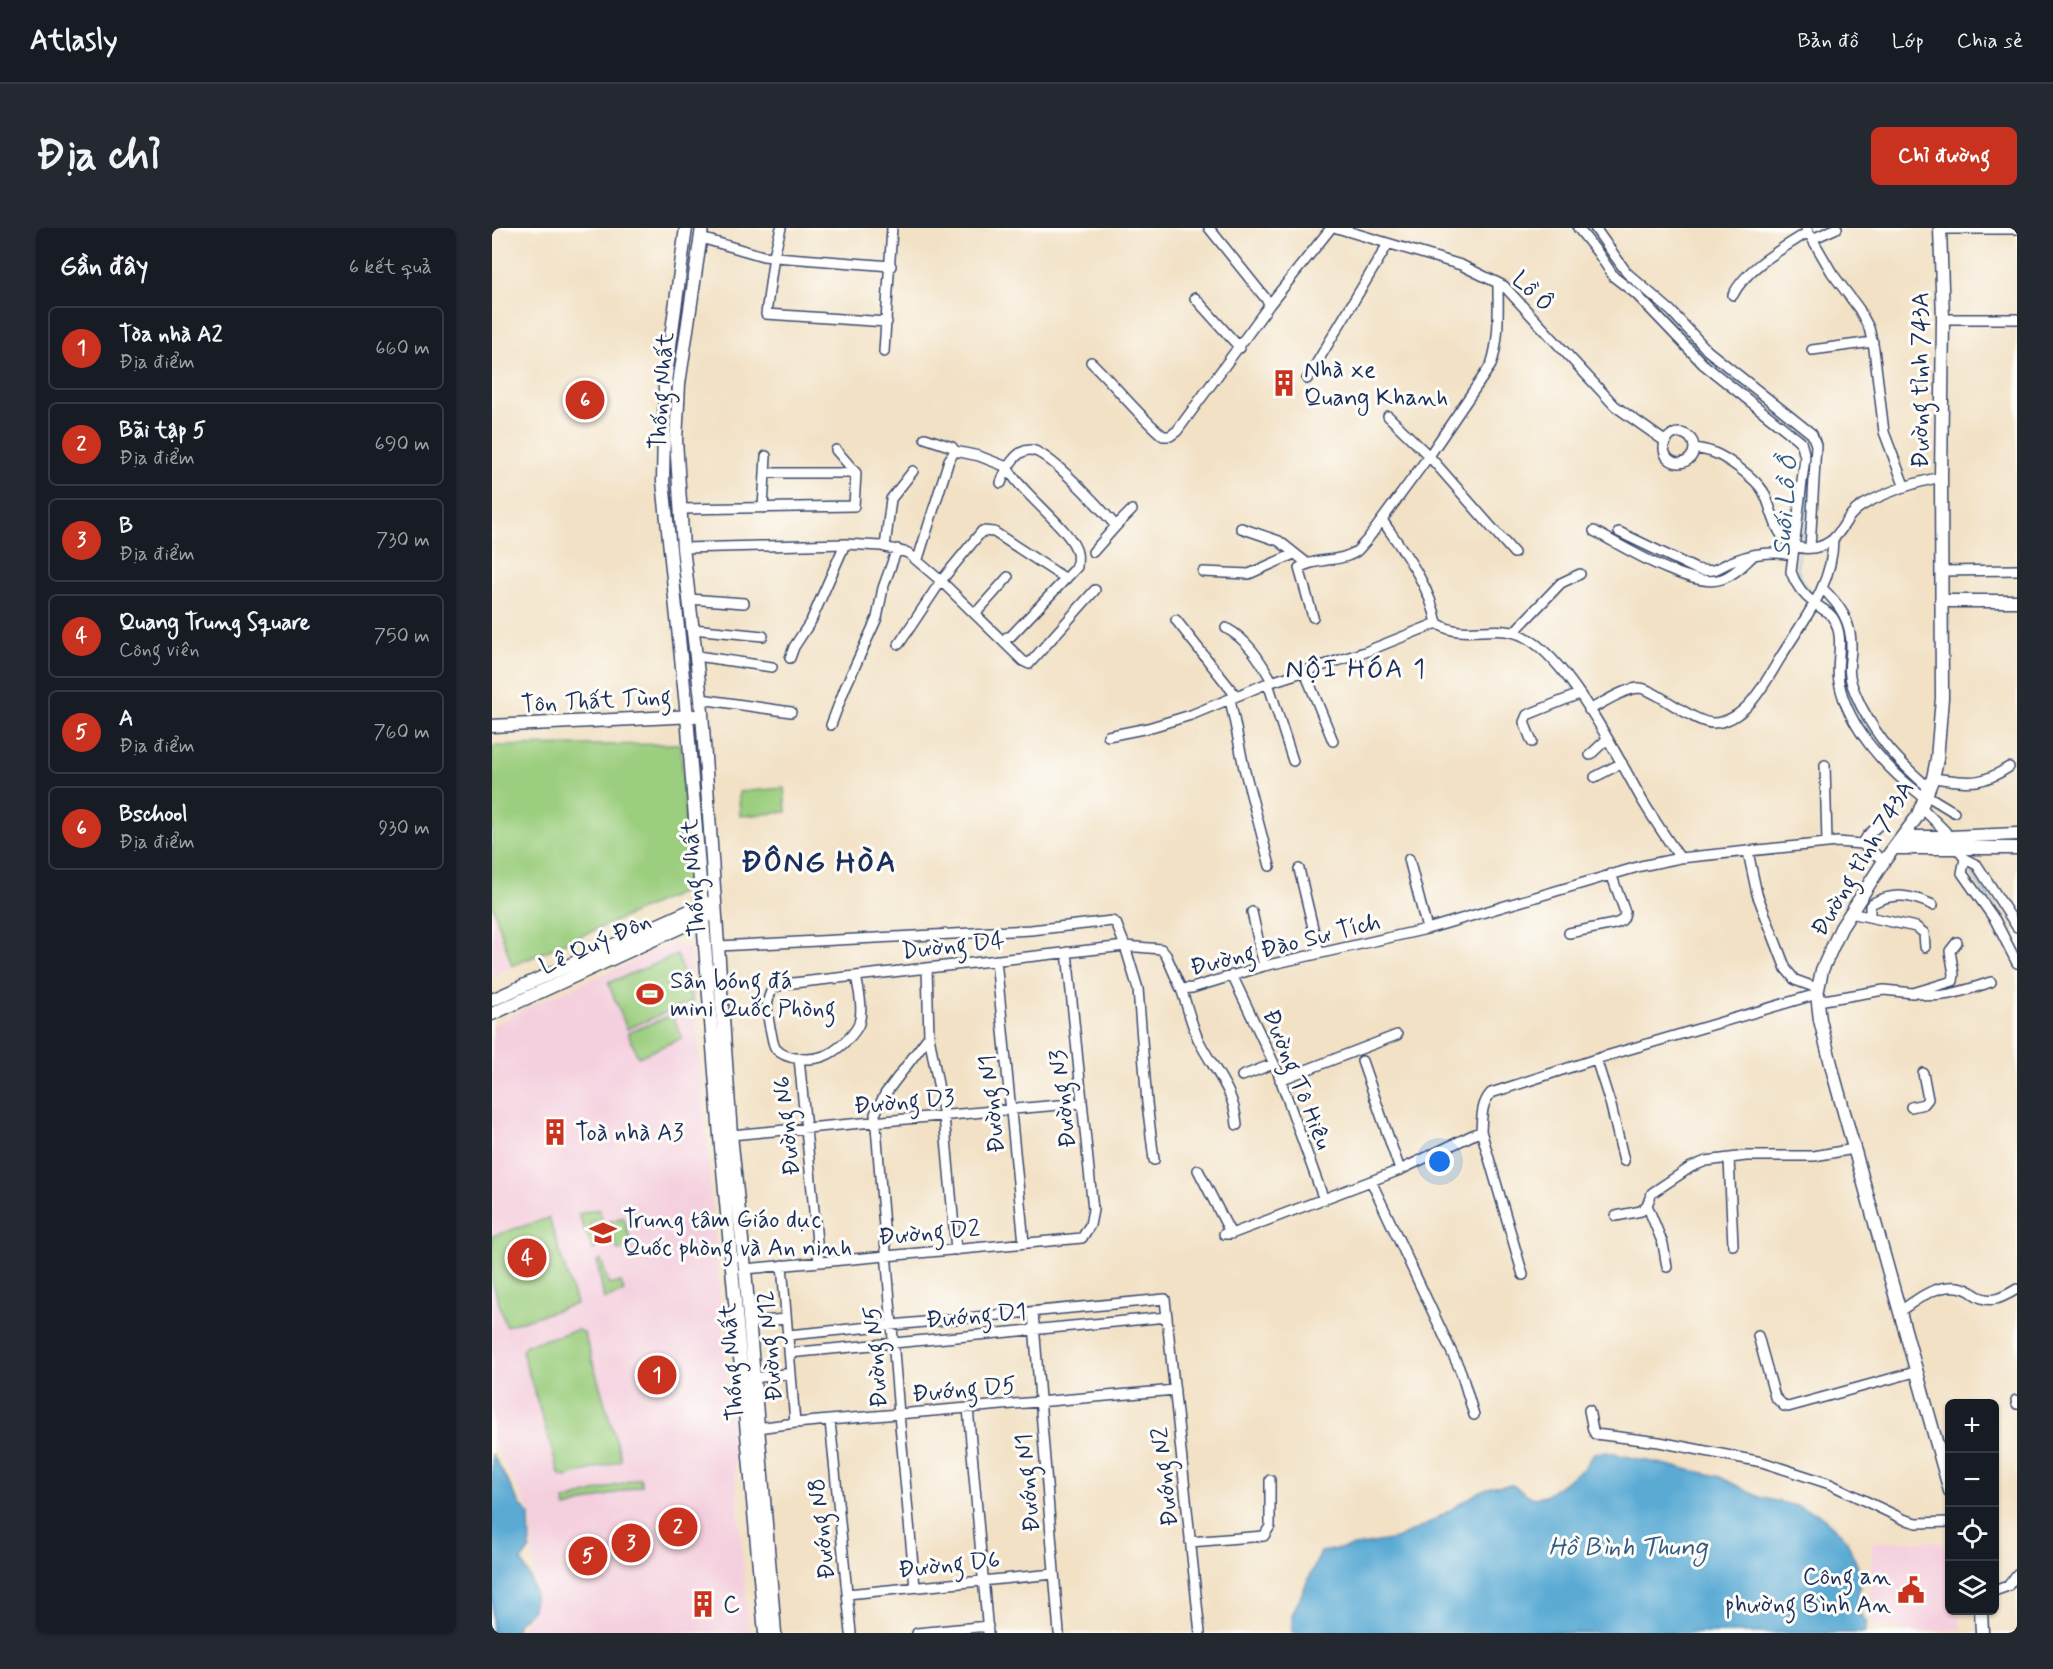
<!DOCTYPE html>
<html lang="vi">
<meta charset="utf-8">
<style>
:root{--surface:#171b24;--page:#242831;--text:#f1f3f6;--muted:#9ea1a6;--line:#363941;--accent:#c8321e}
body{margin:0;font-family:Mynerve,sans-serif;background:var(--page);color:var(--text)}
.controls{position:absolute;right:18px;bottom:18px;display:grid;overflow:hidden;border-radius:9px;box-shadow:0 2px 4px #0004}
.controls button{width:54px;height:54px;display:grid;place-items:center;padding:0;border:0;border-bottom:2px solid var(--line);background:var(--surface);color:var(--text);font:30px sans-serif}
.you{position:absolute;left:948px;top:934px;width:21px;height:21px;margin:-15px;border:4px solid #fff;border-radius:50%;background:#1a73e8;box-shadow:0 0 0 9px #1a73e833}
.badge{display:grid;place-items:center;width:39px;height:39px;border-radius:50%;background:var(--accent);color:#fff;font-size:20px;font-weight:700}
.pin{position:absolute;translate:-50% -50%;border:3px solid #fff;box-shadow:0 2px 6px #0006}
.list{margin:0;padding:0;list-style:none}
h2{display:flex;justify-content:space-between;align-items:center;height:78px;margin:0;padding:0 24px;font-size:26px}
h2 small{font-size:20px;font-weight:400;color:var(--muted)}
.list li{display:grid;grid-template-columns:39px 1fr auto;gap:18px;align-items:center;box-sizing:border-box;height:84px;margin:0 12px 12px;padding:0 12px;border:2px solid var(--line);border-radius:9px}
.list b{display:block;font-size:22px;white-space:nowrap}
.list p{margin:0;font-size:20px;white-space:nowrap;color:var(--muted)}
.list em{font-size:20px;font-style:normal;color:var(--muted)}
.icon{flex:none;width:33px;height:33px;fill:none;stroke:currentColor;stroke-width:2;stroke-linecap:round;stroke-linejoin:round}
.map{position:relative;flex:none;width:1525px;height:1405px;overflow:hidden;border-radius:9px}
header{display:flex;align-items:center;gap:36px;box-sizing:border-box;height:84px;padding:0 30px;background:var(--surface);border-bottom:2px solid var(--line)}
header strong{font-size:28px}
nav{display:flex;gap:33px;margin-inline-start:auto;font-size:21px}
.intro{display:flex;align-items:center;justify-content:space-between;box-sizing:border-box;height:144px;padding:0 36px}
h1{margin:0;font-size:42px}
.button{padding:15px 27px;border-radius:9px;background:var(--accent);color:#fff;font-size:21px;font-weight:700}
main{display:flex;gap:36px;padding:0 36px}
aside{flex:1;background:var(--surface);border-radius:9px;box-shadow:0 2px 4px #0004}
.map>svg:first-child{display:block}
.built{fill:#f4cfde}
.green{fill:#9bce7e;stroke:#5b7e6e;stroke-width:1.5}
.water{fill:#5aaad4;stroke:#3a6c99;stroke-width:1.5}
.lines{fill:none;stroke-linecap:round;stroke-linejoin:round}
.stream{stroke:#5aaad4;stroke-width:2}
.street-casing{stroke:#3b4a6d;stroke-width:12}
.secondary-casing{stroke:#3b4a6d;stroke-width:15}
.street{stroke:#fff;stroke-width:9}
.secondary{stroke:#fff;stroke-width:12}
.labels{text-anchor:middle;stroke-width:6;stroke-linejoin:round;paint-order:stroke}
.street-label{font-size:24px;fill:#1b2f5e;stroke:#fdfcf7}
.poi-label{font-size:24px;fill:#1b2f5e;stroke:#fdfcf7;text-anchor:start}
.water-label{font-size:26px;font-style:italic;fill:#315a87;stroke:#fdfcf7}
.quarter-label{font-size:27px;letter-spacing:1.5px;fill:#1b2f5e;stroke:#fdfcf7}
.district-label{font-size:30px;font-weight:bold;letter-spacing:1.5px;fill:#1b2f5e;stroke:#fdfcf7}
</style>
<header>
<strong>Atlasly</strong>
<nav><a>Bản đồ</a><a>Lớp</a><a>Chia sẻ</a></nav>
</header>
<div class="intro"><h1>Địa chỉ</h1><a class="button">Chỉ đường</a></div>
<main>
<aside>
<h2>Gần đây<small>6 kết quả</small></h2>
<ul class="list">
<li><span class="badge">1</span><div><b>Tòa nhà A2</b><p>Địa điểm</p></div><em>660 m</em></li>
<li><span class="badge">2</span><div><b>Bãi tập 5</b><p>Địa điểm</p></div><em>690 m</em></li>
<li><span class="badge">3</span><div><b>B</b><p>Địa điểm</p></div><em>730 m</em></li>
<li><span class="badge">4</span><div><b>Quang Trung Square</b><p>Công viên</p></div><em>750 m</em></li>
<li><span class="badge">5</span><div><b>A</b><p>Địa điểm</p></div><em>760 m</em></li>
<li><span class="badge">6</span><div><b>Bschool</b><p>Địa điểm</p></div><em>930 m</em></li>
</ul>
</aside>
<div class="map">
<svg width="1525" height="1405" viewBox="0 0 1525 1405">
<rect width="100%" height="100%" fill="#fdfcf7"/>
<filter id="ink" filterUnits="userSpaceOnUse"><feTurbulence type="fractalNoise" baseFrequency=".0167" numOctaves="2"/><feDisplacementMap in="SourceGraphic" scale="12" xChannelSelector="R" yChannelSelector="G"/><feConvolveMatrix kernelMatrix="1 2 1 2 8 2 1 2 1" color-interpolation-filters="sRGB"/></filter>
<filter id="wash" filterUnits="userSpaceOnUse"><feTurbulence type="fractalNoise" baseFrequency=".008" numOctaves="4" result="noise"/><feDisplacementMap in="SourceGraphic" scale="24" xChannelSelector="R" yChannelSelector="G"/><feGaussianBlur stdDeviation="1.35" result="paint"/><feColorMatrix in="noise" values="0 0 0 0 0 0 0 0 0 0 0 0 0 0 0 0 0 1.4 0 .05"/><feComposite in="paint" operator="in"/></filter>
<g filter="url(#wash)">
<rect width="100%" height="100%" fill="#f2e1c5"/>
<path class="built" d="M 0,683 L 18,739 L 0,750 Z
M 181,716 L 198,720 L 257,1405 L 27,1405 L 40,1384 L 43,1359 L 39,1286 L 0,1213 L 0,798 L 31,781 Z
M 1441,1313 L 1452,1316 L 1457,1342 L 1458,1382 L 1466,1383 L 1470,1401 L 1436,1403 L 1436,1405 L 1409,1405 L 1408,1399 L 1379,1398 L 1380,1314 Z"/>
<path class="green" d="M 189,516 L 197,651 L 195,662 L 20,738 L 0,676 L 0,518 Z
M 292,560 L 294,584 L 248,588 L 247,564 Z
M 185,727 L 201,773 L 135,801 L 116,755 Z
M 180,787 L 190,810 L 146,829 L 136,805 Z
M 107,981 L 110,991 L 98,995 L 105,1020 L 101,1022 L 86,986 Z
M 132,989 L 140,1019 L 126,1023 L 118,993 Z
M 57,990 L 84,1076 L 14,1098 L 0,1053 L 0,1008 Z
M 109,1032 L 117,1057 L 129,1054 L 132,1064 L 112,1071 L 105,1033 Z
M 85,1102 L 91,1104 L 93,1108 L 129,1230 L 128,1233 L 74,1249 L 68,1247 L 67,1245 L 30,1123 L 34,1117 Z
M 148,1250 L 150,1257 L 74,1280 L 72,1273 Z"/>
<path class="water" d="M 1114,1224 L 1226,1248 L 1267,1269 L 1309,1279 L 1328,1287 L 1354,1311 L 1371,1351 L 1366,1366 L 1369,1388 L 1375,1393 L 1373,1405 L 800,1405 L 800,1387 L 829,1324 L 904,1311 L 936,1296 L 987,1264 L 1001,1258 L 1020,1257 L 1041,1270 L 1053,1268 L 1092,1240 L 1102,1225 Z
M 0,1225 L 28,1276 L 37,1286 L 38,1321 L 29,1333 C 38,1347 49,1371 37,1385 C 34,1389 29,1392 25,1395 L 24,1405 L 0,1405 Z"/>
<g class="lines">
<path class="stream" d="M 1093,0 L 1102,12
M 1140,57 L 1146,61 L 1214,130 L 1315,213 C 1323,231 1313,295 1308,316
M 1307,322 C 1303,341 1305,354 1322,366
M 1329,372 L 1341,380 L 1350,393 L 1354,410 L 1351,448 L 1363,480 L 1379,509 L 1408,544
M 1478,642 L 1514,697 L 1525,721"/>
</g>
</g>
<g filter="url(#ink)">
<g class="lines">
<defs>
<path id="street" d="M 289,0 L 282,27 L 274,86 L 395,94
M 717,0 L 778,76
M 845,0 L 969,37 L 1012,58 L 1123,178 L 1174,214
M 1086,0 L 1106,25 L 1122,49 L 1144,66 L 1211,136 L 1309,214 L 1313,229 L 1299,344 C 1304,358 1311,367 1323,376 C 1329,380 1337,384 1341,390 C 1354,410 1343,433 1347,454 C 1356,500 1396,543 1433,570
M 1103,0 L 1135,45 L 1179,83 L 1216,123 L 1320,206 L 1324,217 L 1318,320
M 1314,0 L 1340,45 L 1367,81 L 1377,100 L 1382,121 L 1392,204 L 1412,257
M 1448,1 L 1525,1
M 209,10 L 271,28 L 399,38
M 1320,11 L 1345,0
M 1241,67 C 1255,39 1290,21 1316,4
M 703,70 L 748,120
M 1451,91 L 1525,91
M 1320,122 L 1381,114
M 392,124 L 400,0
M 599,134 C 624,158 644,185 671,208 L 678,208 L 685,203 L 778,76 L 839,0
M 815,151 L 896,16
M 896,188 L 937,228 L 1022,325
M1172 220a15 15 0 1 1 30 0a15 15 0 1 1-30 0Z
M 433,210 L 460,219 L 463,223 L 487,228 L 515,239
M 1202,220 C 1208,221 1214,222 1220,224 C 1234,229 1263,250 1271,263 C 1281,280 1282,309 1302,318 C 1314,323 1331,320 1341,311 C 1353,300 1354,287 1371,277 C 1396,263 1421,255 1449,249
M 515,239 C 529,266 580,301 585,325 C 586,329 585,335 585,339 L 518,409 L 515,409
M 273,245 L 364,245
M 509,255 C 513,243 523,222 538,222 C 555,221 611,283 624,298 L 601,324
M 271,280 L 274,228
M 188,281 L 362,278 L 364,245 L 344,222
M 624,298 L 640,282
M 749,300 L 787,313 L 816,336
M 1102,303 C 1130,318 1201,362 1230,351 C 1242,347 1251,337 1260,329
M 1127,304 L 1204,341 C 1226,346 1226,338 1244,332 C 1262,325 1281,323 1300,327
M 393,319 L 399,271 L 421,243
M 191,320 L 353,316 L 389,318 L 416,325 L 449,353 L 531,433 L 537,436 L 603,362
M 426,331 L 457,232 L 463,223
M 1449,343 L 1525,342
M 711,344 L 757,346 L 802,326
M 1330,360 C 1348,377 1360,394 1359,420 C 1359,429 1356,439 1358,448 C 1359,458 1365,469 1369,478 C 1388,514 1407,534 1437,560
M 197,371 L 252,375
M 483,386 L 516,349
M 821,389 L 807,340 C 824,329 848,335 865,323 C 868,320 872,315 875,312 L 937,228 L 999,137 C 1008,111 1006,82 1006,55
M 684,392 L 744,468
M 945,395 C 972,414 1003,393 1033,409 C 1078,433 1125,528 1150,572 C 1162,592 1175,611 1188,630
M 734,400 C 756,412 768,432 780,453
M 201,401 L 271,408
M 1022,404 L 1069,355 L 1088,346
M 407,416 L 449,353 L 490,303 L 502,304 L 574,351
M 205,428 L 280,439
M 298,430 L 302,419 L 319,393 L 353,316
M 812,442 L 841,513
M 776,455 L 801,533
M 209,471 L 299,484
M 738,471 L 752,540 L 778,638
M 1097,482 C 1111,475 1131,461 1147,460 C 1162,460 1201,495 1221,495 C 1255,494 1275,451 1290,427 C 1313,390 1341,356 1341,311
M 339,497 L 353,460 L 385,390 L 391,360 L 405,321
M 616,508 L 656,500 L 699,487 L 776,455 L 873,424 L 945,395 C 937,356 912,324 890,292
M 1040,514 L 1032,494 L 1035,487 L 1087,466
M 1098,527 L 1115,511
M 1333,537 L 1335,615
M 1103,549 L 1130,535
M 1441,550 C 1475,554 1487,559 1517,539
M 1434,567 L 1462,584
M 1429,579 L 1453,603 L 1473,631 L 1485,637 L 1525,699
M 1370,616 L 1376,607 L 1388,596
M 1256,624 L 1265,666 L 1294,741 L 1303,752 L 1325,760
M 917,631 L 935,701
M 1473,631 L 1470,645 L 1503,692 L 1525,735
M 807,641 L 827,725
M 760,684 L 772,738
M 1358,685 L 1424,699 L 1432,705 L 1433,719
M 1378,689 L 1378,678 L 1381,675 C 1402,664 1419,667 1441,677
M 1077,705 L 1122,696 C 1129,694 1132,692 1133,684 L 1119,646
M 227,718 L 539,702 L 620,693 L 624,695 L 633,718 L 669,721 L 674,727 L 689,761 L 700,760 L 772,738 L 935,701 L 1149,638 L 1188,630 L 1345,614 L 1370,616 L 1392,633
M 504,732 L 532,1015
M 740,747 L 785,842 L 832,972
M 364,748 C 367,763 372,783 366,798 C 360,809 344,824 332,828 C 318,833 294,832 284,821 C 280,816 280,806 278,800 C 275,785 273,773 281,760 L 292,756 L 633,718 L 646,761 L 655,875 L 662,932
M 689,761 C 695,777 699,795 706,811 C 721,842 742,860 745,897
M 1427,764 C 1441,775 1483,759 1499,754
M 1326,773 L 1392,762 L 1421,765 L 1461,753 L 1462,746 L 1458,723 L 1465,714
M 437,808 L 452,888 L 464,1022
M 307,830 L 327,1034
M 1104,831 L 1119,878 L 1132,933
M 870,833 L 908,942
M 750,848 L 781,836
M 788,852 L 905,807
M 1419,879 L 1432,876 L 1436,871 L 1431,845
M 239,907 L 589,875
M 1237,931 L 1241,1017
M 706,942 L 739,1006
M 879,953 L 969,1144 L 982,1187
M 1155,977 L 1171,1016 L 1175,1039
M 1124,988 L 1149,983 L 1155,977 L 1160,965 L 1199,939 L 1214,933 L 1254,928 L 1322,928 L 1362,921
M 732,1006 L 739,1006 L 908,942 L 989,903
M 290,1037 L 303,1195
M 253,1041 L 590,1010 L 598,997 L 601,982 L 575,724
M 1031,1047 L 989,903 C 990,889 989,876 999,865 L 1104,831 L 1325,766
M 541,1084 L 567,1405
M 1407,1084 C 1424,1072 1443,1056 1466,1059 C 1473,1060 1477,1062 1482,1066 C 1498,1077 1510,1070 1525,1061
M 258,1094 L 294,1091
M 296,1107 L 673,1071 L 708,1405
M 1266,1108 L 1283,1169 L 1292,1178 L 1296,1179 L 1423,1144
M 297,1125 L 675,1089
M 262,1150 L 299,1145
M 1524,1172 L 1525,1176
M 476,1180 L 496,1405
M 1097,1182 L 1101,1202 L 1103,1206 L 1167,1214 L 1270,1234 L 1338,1256 L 1411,1291 L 1425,1295 L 1458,1294
M 338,1193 L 359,1405
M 265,1200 L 303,1195 L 683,1162
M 698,1314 L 772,1308 L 778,1298 L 778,1252
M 423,1359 L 407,1186 L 383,886 L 393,866 L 437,808 L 435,740
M 1502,1363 L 1516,1358 L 1525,1346
M 355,1366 L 562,1346
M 425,1405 L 496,1398"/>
<path id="secondary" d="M 194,0 L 173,154 L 171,253 L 195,488 L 228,908 L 273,1405
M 210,0 L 187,156 L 184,212 L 191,320 L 209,471 L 239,907 L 253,1041 L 283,1405
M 1448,0 L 1451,91 L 1449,249 L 1450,470 L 1445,531 L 1441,550 L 1425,589 L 1392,633 L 1349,700 L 1330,742 L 1325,766 L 1328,792 L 1343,852 L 1458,1263
M 1449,373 L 1525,373
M 0,498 L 202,488
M 1411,609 L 1457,609 L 1525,606
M 1403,620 L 1525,620
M 0,772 L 215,675
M 0,786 L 217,686
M 1489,1382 L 1490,1405"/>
</defs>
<use href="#street" class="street-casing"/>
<use href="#secondary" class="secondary-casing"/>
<use href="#street" class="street"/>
<use href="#secondary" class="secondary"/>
</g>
</g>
<defs>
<symbol id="building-bare" viewBox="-9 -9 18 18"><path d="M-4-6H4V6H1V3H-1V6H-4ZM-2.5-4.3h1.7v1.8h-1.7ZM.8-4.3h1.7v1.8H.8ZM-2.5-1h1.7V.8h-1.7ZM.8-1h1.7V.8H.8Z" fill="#c8321e" stroke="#fdfcf7" stroke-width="2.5" paint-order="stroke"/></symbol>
<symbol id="stadium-bare" viewBox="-9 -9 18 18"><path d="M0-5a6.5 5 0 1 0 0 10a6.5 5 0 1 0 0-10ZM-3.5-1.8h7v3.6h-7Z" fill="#c8321e" stroke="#fdfcf7" stroke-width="2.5" paint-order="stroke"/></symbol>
<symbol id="school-bare" viewBox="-9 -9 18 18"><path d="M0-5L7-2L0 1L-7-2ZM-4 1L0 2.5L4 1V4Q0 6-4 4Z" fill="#c8321e" stroke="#fdfcf7" stroke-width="2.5" paint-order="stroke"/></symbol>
<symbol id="civic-bare" viewBox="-9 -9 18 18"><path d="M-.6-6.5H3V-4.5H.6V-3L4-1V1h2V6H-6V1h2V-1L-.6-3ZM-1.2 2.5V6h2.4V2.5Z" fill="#c8321e" stroke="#fdfcf7" stroke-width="2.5" paint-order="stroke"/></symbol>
</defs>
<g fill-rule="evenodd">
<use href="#building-bare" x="773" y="136" width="38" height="38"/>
<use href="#stadium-bare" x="139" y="747" width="38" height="38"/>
<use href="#building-bare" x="44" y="885" width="38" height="38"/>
<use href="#school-bare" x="92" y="986" width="38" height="38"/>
<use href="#civic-bare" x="1400" y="1343" width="38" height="38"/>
<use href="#building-bare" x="192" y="1357" width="38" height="38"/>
</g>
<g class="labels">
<g class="street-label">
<text transform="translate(1041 63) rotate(44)" y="8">Lồ Ô</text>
<text transform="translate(1428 152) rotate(-90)" y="8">Đường tỉnh 743A</text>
<text transform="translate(169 163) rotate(-86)" y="8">Thống Nhất</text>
<text transform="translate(104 472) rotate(-3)" y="8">Tôn Thất Tùng</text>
<text transform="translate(1370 630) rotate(-59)" y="8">Đường tỉnh 743A</text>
<text transform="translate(201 650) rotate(-94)" y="8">Thống Nhất</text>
<text transform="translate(103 715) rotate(-24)" y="8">Lê Quý Đôn</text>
<text transform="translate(793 716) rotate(-14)" y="8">Đường Đào Sư Tích</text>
<text transform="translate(461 717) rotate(-6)" y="8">Dường D4</text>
<text transform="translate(806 851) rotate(68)" y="8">Đường Tô Hiệu</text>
<text transform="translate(570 871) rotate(-96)" y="8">Đường N3</text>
<text transform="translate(412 873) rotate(-5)" y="8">Đường D3</text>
<text transform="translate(499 876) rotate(-96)" y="8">Đường N1</text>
<text transform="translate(294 898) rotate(-96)" y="8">Đường N6</text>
<text transform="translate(437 1004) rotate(-5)" y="8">Đường D2</text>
<text transform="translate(484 1087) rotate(-5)" y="8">Đướng D1</text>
<text transform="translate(277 1118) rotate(-95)" y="8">Đường N12</text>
<text transform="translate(383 1129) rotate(-94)" y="8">Đường N5</text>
<text transform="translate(239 1134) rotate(-94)" y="8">Thống Nhất</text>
<text transform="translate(472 1161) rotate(-5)" y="8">Đướng D5</text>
<text transform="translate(672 1249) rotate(-96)" y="8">Đướng N2</text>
<text transform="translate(535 1255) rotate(-95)" y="8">Đướng N1</text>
<text transform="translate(329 1301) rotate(-96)" y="8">Đướng N8</text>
<text transform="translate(457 1336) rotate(-6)" y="8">Đường D6</text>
</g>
<g class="poi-label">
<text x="812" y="149">Nhà xe<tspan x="812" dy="28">Quang Khanh</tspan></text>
<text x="178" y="760">Sân bóng đá<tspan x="178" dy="28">mini Quốc Phòng</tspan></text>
<text x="83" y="912">Toà nhà A3</text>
<text x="131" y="999">Trung tâm Giáo dục<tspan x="131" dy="28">Quốc phòng và An ninh</tspan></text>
<text x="1399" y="1356" text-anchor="end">Công an<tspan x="1399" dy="28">phường Bình An</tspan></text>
<text x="231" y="1384">C</text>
</g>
<g class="water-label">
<text transform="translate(1292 278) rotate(-86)" y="9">Suối Lồ Ồ</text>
<text x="1136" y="1327">Hồ Bình Thung</text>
</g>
<g class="quarter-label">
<text x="864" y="449">NỘI HÓA 1</text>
</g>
<g class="district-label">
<text x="327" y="643">ĐÔNG HÒA</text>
</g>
</g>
</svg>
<div class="controls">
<button>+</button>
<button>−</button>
<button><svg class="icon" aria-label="locate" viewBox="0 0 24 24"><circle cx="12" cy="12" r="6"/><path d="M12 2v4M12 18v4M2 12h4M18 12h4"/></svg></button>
<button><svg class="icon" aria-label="layers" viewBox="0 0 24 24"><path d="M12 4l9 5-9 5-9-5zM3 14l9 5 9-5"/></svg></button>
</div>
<div class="you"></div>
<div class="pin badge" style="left:165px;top:1147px">1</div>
<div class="pin badge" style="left:186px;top:1299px">2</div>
<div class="pin badge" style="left:139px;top:1315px">3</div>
<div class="pin badge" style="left:35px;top:1030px">4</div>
<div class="pin badge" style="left:96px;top:1328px">5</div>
<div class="pin badge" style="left:93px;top:172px">6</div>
</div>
</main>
